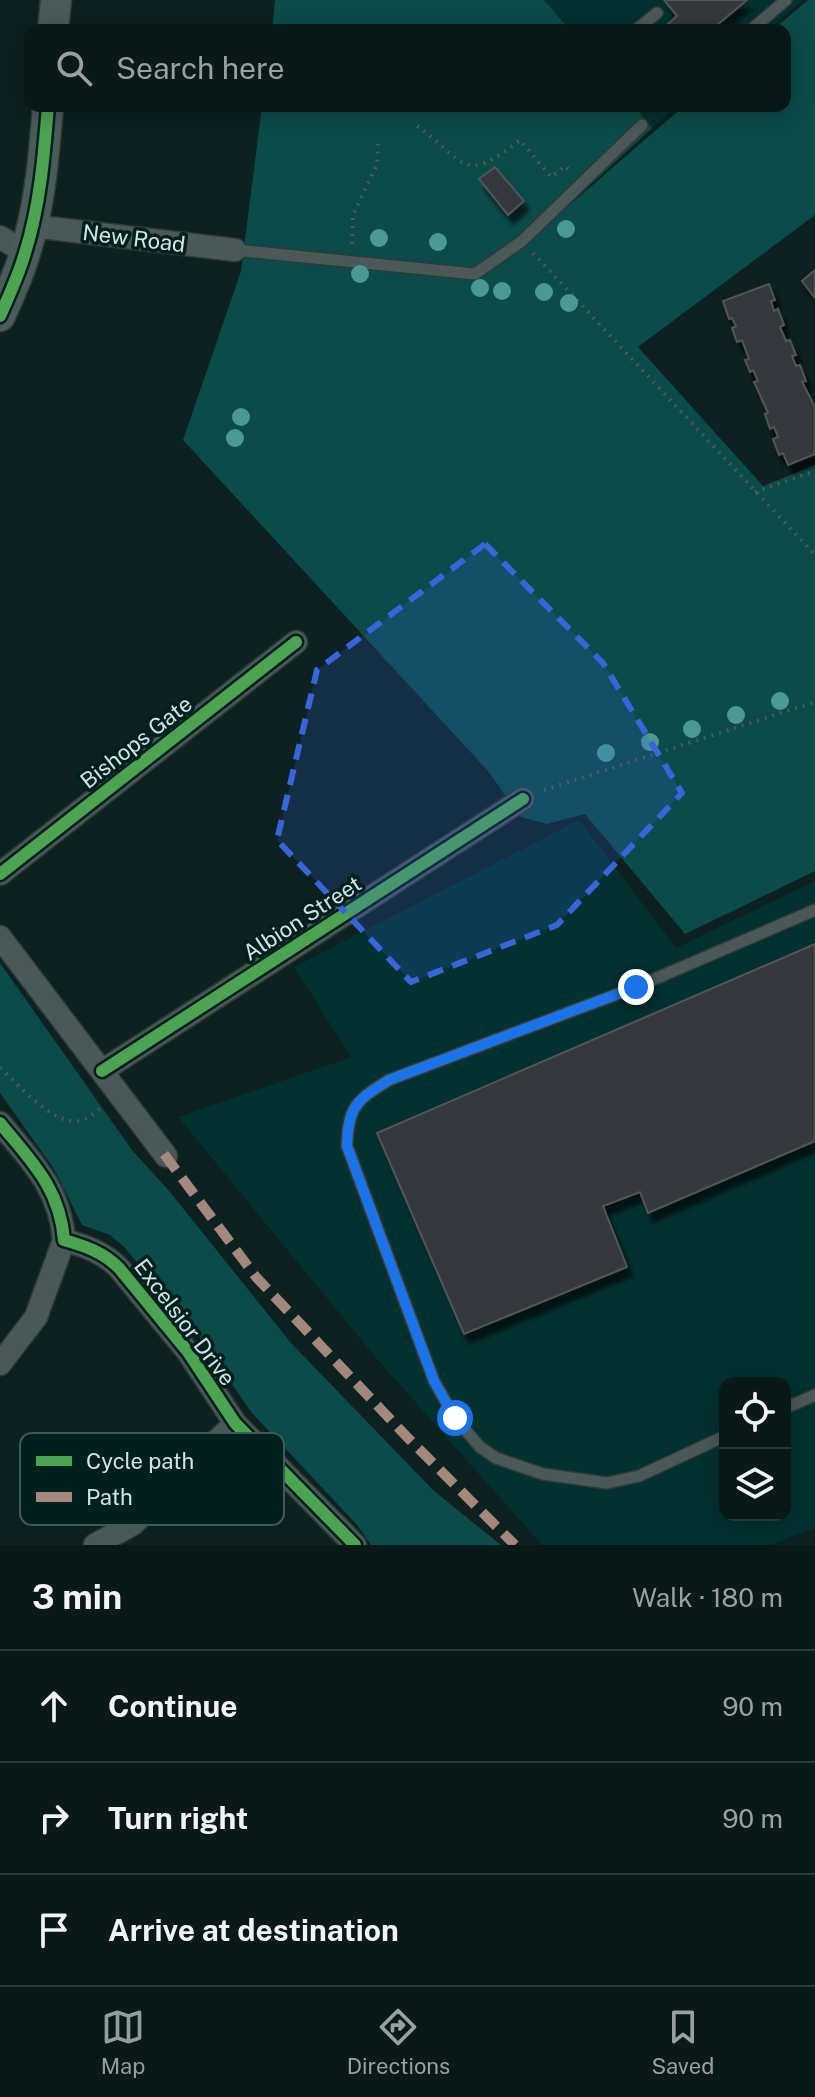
<!DOCTYPE html>
<meta charset="utf-8">
<style>
:root{--surface:#091918;--page:#172625;--text:#f1f3f6;--muted:#99a0a2;--line:#293837;--accent:#8da09f}
body{margin:0;font-family:"Public Sans",sans-serif;background:var(--page);color:var(--text)}
.controls{position:absolute;right:24px;bottom:24px;display:grid;overflow:hidden;border-radius:16px;box-shadow:0 4px 20px #0003}
.controls button{width:72px;height:72px;display:grid;place-items:center;padding:0;border:0;border-bottom:2px solid var(--line);background:var(--surface);color:var(--text);font:40px sans-serif}
.stop{position:absolute;width:24px;height:24px;margin:-18px;border:6px solid #1a73e8;border-radius:50%;background:#fff}
.stop.end{background:#1a73e8;border-color:#fff;box-shadow:0 2px 8px #0008}
.list{margin:0;padding:0;list-style:none}
h2{display:flex;justify-content:space-between;align-items:center;height:104px;margin:0;padding:0 32px;font-size:34px}
h2 small{font-size:26px;font-weight:400;color:var(--muted)}
.list li{display:grid;grid-template-columns:52px 1fr auto;gap:24px;align-items:center;box-sizing:border-box;height:112px;padding:0 32px;border-top:2px solid var(--line)}
.list b{display:block;font-size:30px;white-space:nowrap}
.list em{font-size:26px;font-style:normal;color:var(--muted)}
.icon{flex:none;width:44px;height:44px;fill:none;stroke:currentColor;stroke-width:2;stroke-linecap:round;stroke-linejoin:round}
.map{position:relative;flex:none;width:815px;height:1545px;overflow:hidden}
.search{position:absolute;background:var(--surface);box-shadow:0 4px 20px #0003;left:24px;right:24px;top:24px;height:88px;display:flex;align-items:center;gap:20px;box-sizing:border-box;padding:0 28px;border-radius:16px;color:var(--muted);font-size:30px}
.sheet{height:440px;background:var(--surface)}
nav{display:flex;justify-content:space-around;align-items:center;box-sizing:border-box;height:112px;border-top:2px solid var(--line);background:var(--surface);font-size:22px;color:var(--muted)}
nav a{display:grid;justify-items:center;gap:4px}
nav .on{color:var(--accent)}
.map>svg:first-child{display:block}
.built{fill:#023130;fill-rule:evenodd}
.green{fill:#0b4b49}
.building{fill:#36373d;stroke:#515558;stroke-width:2;filter:url(#shadow)}
.lines{fill:none;stroke-linecap:round;stroke-linejoin:round}
.lane-casing{stroke:#2d3a39;stroke-width:14}
.street-casing{stroke:#2d3a39;stroke-width:25}
.secondary-casing{stroke:#2d3a39;stroke-width:33}
.path{stroke:#4b5958;stroke-width:4;stroke-dasharray:2 6;stroke-linecap:butt}
.lane{stroke:#4a5857;stroke-width:11}
.street{stroke:#4a5857;stroke-width:22}
.secondary{stroke:#4a5b5a;stroke-width:30}
.quiet{stroke:#a5887d;stroke-width:10;stroke-dasharray:20 10;stroke-linecap:butt}
.cycleway-casing{stroke:#00201e;stroke-width:17}
.cycleway{stroke:#4ca352;stroke-width:12}
.tree{fill:#4a9995}
.route{stroke:#1a73e8;stroke-width:10}
.marked{fill:#3865da;fill-opacity:0.2;stroke:#3865da;stroke-width:6;stroke-dasharray:16 10;stroke-linejoin:round}
.labels{text-anchor:middle;stroke-width:7;stroke-linejoin:round;paint-order:stroke}
.street-label{font-size:22px;fill:#d2e5e4;stroke:#00201e}
.key{fill:#00201e;stroke:#3f5b59;stroke-width:2}
.key-label{font-size:22px;fill:#d2e5e4}
</style>
<div class="map">
<svg width="815" height="1545" viewBox="0 0 815 1545">
<defs>
<filter id="shadow"><feDropShadow dx="5" dy="9" stdDeviation="2" flood-color="#0009"/></filter>
</defs>
<rect width="100%" height="100%" fill="#0c2120"/>
<path class="built" d="M 544,0 L 803,0 L 768,30 L 570,30 Z
M 634,106 L 678,106 L 652,128 Z
M 579,820 L 676,948 L 815,881 L 815,1528 L 770,1545 L 542,1545 L 377,1359 L 178,1117 L 351,1057 L 294,967 ZM 725,1383 L 785,1383 L 785,1515 L 725,1515 Z"/>
<path class="green" d="M 275,0 L 544,0 L 570,30 L 272,30 Z
M 808,0 L 815,0 L 815,215 L 638,347 L 763,486 L 815,465 L 815,871 L 685,934 L 585,814 L 547,824 L 521,817 L 488,771 L 183,440 L 241,271 L 262,106 L 634,106 L 652,128 L 560,213 L 684,106 L 785,106 L 785,30 L 773,30 Z
M 0,963 L 132,1150 L 170,1192 L 291,1343 L 434,1491 L 501,1545 L 371,1545 L 358,1526 L 252,1413 L 195,1331 L 124,1247 L 110,1235 L 82,1225 L 54,1169 L 0,1093 Z"/>
<path class="building" d="M 664,0 L 747,0 L 711,30 L 661,30 L 677,16 Z
M 495,167 L 524,201 L 508,215 L 479,179 Z
M 815,270 L 815,298 L 802,281 Z
M 769,284 L 775,300 L 771,301 L 774,311 L 778,309 L 784,325 L 780,327 L 786,341 L 790,340 L 796,355 L 792,356 L 796,366 L 800,365 L 806,381 L 802,382 L 815,407 L 815,454 L 788,465 L 783,453 L 779,455 L 773,439 L 778,437 L 774,427 L 770,429 L 765,414 L 768,413 L 754,382 L 758,381 L 753,370 L 750,372 L 745,360 L 749,359 L 742,340 L 737,342 L 732,328 L 736,326 L 732,318 L 729,319 L 723,301 Z
M 815,944 L 815,1141 L 648,1213 L 640,1192 L 603,1206 L 627,1267 L 464,1334 L 377,1133 Z"/>
<g class="lines">
<defs>
<path id="lane" d="M 636,30 L 657,13
M 751,30 L 786,0
M 235,250 L 475,274 L 522,241 L 642,125
M 785,1408 L 815,1395
M 725,1436 L 639,1476 L 607,1483 L 543,1474 L 496,1458 L 480,1447 L 455,1418 L 434,1381 L 347,1146 C 348,1106 357,1100 389,1080 L 636,987 L 815,910"/>
<path id="street" d="M 32,226 L 235,250
M 0,237 L 25,253
M 0,874 L 296,642
M 0,937 L 166,1156
M 102,1071 L 523,799
M 0,1123 C 31,1161 60,1188 64,1240 C 85,1246 103,1252 119,1268 L 188,1352 L 235,1423 L 355,1545
M 0,1364 L 36,1317 L 64,1240
M 95,1545 L 133,1524 L 235,1423"/>
<path id="secondary" d="M 53,30 L 56,0
M 0,316 C 9,296 19,274 25,253 C 40,206 44,155 48,106"/>
</defs>
<use href="#lane" class="lane-casing"/>
<use href="#street" class="street-casing"/>
<use href="#secondary" class="secondary-casing"/>
<path class="path" d="M 417,126 C 465,160 461,187 520,140 L 551,177 L 565,166 L 569,170
M 352,244 L 353,215 L 377,165 L 378,144
M 533,253 L 815,555
M 755,492 L 815,471
M 544,790 L 815,702
M 0,1068 C 18,1084 54,1126 79,1121 C 88,1119 94,1113 101,1108"/>
<use href="#lane" class="lane"/>
<use href="#street" class="street"/>
<use href="#secondary" class="secondary"/>
<path class="quiet" d="M 164,1154 L 256,1277 L 408,1438 L 515,1545"/>
<defs>
<path id="cycleway" d="M 0,316 C 9,296 19,274 25,253 C 40,206 44,155 48,106
M 0,874 L 296,642
M 102,1071 L 523,799
M 0,1123 C 31,1161 60,1188 64,1240 C 85,1246 103,1252 119,1268 L 188,1352 L 235,1423 L 355,1545"/>
</defs>
<use href="#cycleway" class="cycleway-casing"/>
<use href="#cycleway" class="cycleway"/>
</g>
<g class="tree">
<circle cx="566" cy="229" r="9"/>
<circle cx="379" cy="238" r="9"/>
<circle cx="438" cy="242" r="9"/>
<circle cx="360" cy="274" r="9"/>
<circle cx="480" cy="288" r="9"/>
<circle cx="502" cy="291" r="9"/>
<circle cx="544" cy="292" r="9"/>
<circle cx="569" cy="303" r="9"/>
<circle cx="241" cy="417" r="9"/>
<circle cx="235" cy="438" r="9"/>
<circle cx="780" cy="701" r="9"/>
<circle cx="736" cy="715" r="9"/>
<circle cx="692" cy="729" r="9"/>
<circle cx="650" cy="742" r="9"/>
<circle cx="606" cy="753" r="9"/>
</g>
<g class="lines">
<path class="route" d="M 455,1418 L 434,1381 L 347,1146 C 348,1106 357,1100 389,1080 L 636,987"/>
</g>
<path class="marked" d="M 485,544 L 603,663 L 682,793 L 557,925 L 411,982 L 277,840 L 317,670 Z"/>
<g class="labels">
<g class="street-label">
<text transform="translate(134 238) rotate(7)" y="8">New Road</text>
<text transform="translate(136 742) rotate(-38)" y="8">Bishops Gate</text>
<text transform="translate(302 918) rotate(-33)" y="8">Albion Street</text>
<text transform="translate(185 1322) rotate(53)" y="8">Excelsior Drive</text>
</g>
</g>
<rect x="20" y="1433" width="264" height="92" rx="12" class="key"/>
<rect x="36" y="1456" width="36" height="10" fill="#4ca352"/>
<rect x="36" y="1492" width="36" height="10" fill="#a5887d"/>
<g class="key-label">
<text x="86" y="1469">Cycle path</text>
<text x="86" y="1505">Path</text>
</g>
</svg>
<div class="controls">
<button><svg class="icon" aria-label="locate" viewBox="0 0 24 24"><circle cx="12" cy="12" r="6"/><path d="M12 2v4M12 18v4M2 12h4M18 12h4"/></svg></button>
<button><svg class="icon" aria-label="layers" viewBox="0 0 24 24"><path d="M12 4l9 5-9 5-9-5zM3 14l9 5 9-5"/></svg></button>
</div>
<div class="stop" style="left:455px;top:1418px"></div>
<div class="stop end" style="left:636px;top:987px"></div>
<div class="search"><svg class="icon" aria-label="search" viewBox="0 0 24 24"><circle cx="10" cy="10" r="6"/><path d="M15 15l6 6"/></svg>Search here</div>
</div>
<section class="sheet">
<h2>3 min<small>Walk · 180 m</small></h2>
<ul class="list">
<li><svg class="icon" aria-label="ahead" viewBox="0 0 24 24"><path d="M12 20V5M6 11l6-6 6 6"/></svg><div><b>Continue</b></div><em>90 m</em></li>
<li><svg class="icon" aria-label="right" viewBox="0 0 24 24"><path d="M7 20v-9h11M14 6l5 5-5 5"/></svg><div><b>Turn right</b></div><em>90 m</em></li>
<li><svg class="icon" aria-label="arrive" viewBox="0 0 24 24"><path d="M6 21V4h12l-3 4 3 4H6"/></svg><div><b>Arrive at destination</b></div></li>
</ul>
</section>
<nav>
<a class="on"><svg class="icon" aria-label="map" viewBox="0 0 24 24"><path d="M3 6l6-2 6 2 6-2v14l-6 2-6-2-6 2zM9 4v14M15 6v14"/></svg>Map</a>
<a><svg class="icon" aria-label="directions" viewBox="0 0 24 24"><path d="M12 3l9 9-9 9-9-9zM9 14v-3h6M13 9l2 2-2 2"/></svg>Directions</a>
<a><svg class="icon" aria-label="saved" viewBox="0 0 24 24"><path d="M7 4h10v16l-5-4-5 4z"/></svg>Saved</a>
</nav>
